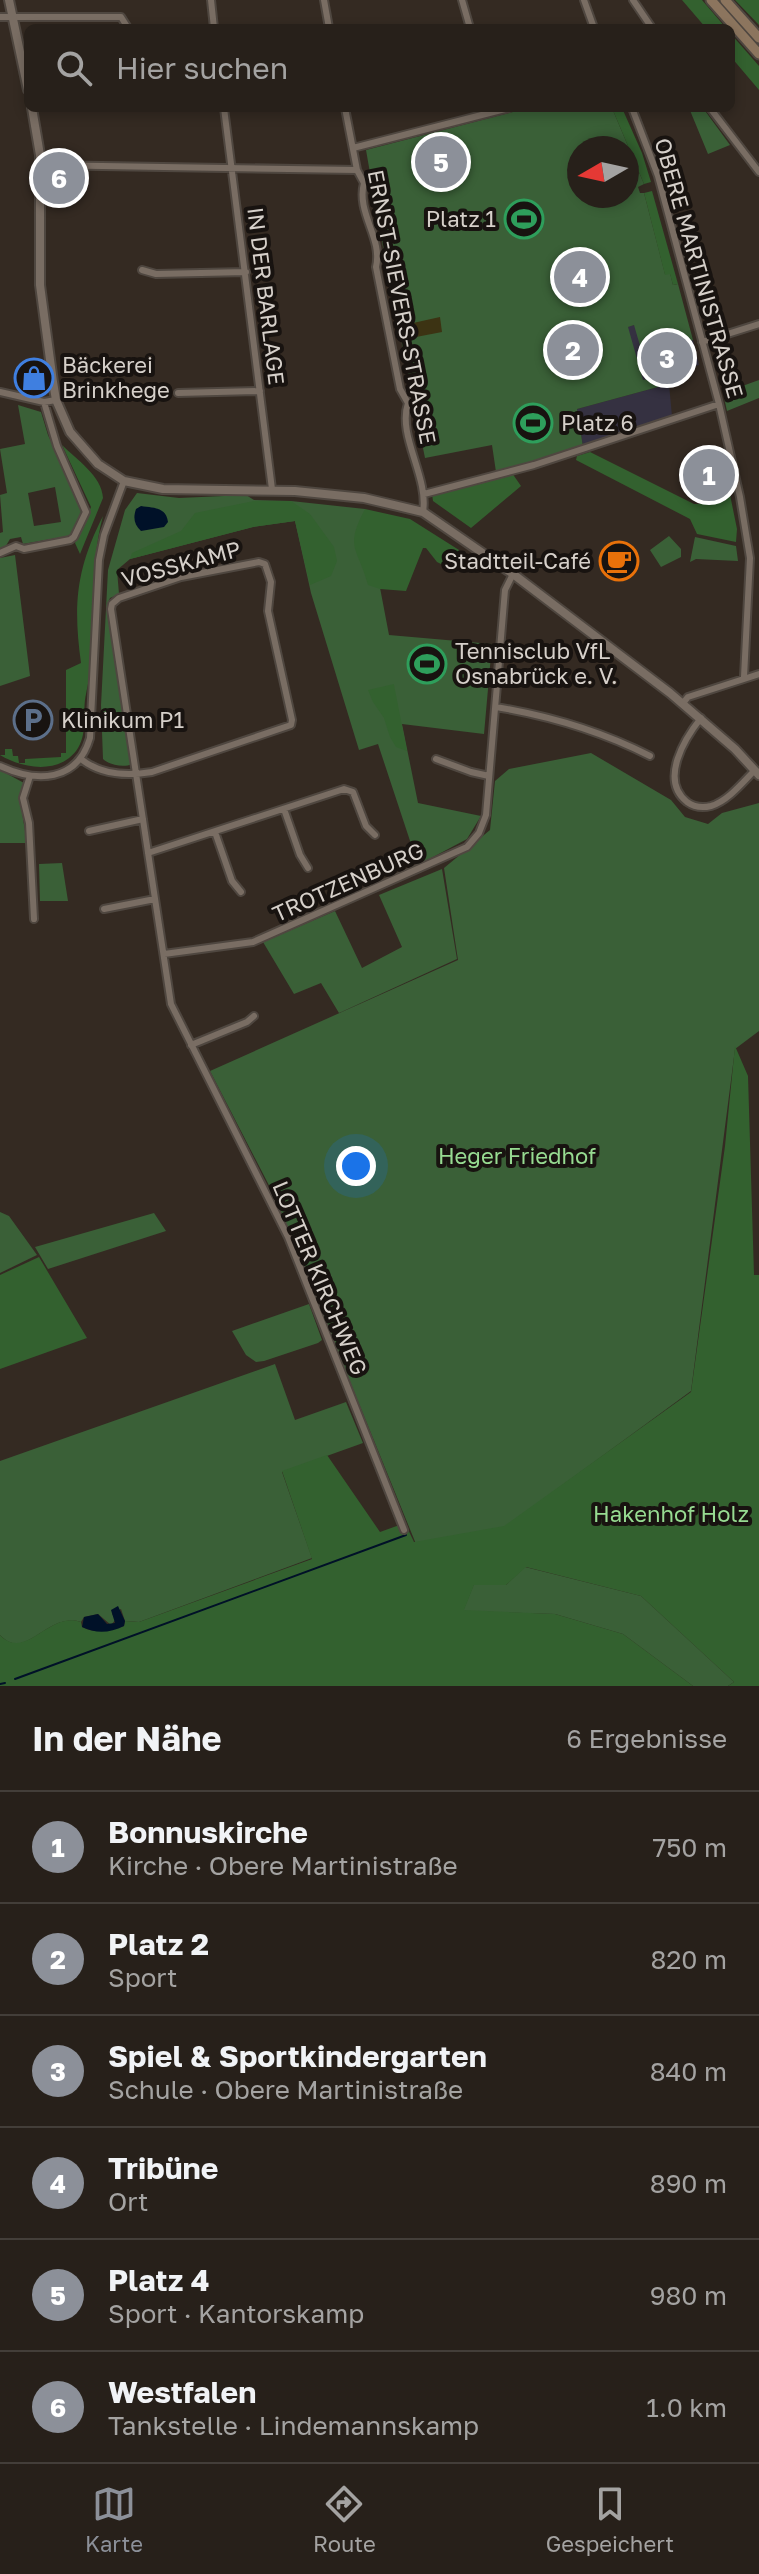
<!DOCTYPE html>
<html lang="de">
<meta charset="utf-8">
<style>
:root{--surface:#27201a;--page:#2f2823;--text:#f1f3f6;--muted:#a4a3a2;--line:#433e39;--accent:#8c9099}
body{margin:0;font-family:"Golos Text",sans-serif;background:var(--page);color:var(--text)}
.compass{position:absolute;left:567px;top:136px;width:72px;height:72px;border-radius:50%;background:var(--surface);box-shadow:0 4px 12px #0003;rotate:261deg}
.you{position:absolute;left:356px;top:1166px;width:28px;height:28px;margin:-20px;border:6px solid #fff;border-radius:50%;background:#1a73e8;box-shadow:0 0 0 12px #1a73e833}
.badge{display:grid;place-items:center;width:52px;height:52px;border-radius:50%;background:var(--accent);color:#fff;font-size:26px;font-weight:700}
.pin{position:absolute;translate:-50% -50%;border:4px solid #fff;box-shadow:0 2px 8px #0006}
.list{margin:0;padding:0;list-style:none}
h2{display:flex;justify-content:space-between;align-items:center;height:104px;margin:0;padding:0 32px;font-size:34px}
h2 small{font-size:26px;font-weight:400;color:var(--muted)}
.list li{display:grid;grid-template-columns:52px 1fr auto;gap:24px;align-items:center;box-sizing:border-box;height:112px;padding:0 32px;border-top:2px solid var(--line)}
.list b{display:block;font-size:30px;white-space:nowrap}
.list p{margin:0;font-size:26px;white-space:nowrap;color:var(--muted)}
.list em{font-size:26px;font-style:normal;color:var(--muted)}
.icon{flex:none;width:44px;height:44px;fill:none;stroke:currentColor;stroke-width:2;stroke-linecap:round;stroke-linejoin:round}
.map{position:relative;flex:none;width:759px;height:1686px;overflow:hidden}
.search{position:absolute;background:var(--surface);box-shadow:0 4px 12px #0003;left:24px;right:24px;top:24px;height:88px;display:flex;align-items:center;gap:20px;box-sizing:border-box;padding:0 28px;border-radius:12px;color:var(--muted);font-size:30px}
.sheet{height:776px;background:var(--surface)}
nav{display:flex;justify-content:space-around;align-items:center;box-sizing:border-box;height:112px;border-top:2px solid var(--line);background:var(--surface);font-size:22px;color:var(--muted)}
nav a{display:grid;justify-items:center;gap:4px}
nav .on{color:var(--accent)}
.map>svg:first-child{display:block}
.education{fill:#353141}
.green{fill:#3a6037;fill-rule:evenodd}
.forest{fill:#33612f}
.sand{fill:#3c3313}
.water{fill:#001128}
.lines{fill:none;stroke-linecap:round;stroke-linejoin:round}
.stream{stroke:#001128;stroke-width:2}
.minor-casing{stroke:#4f4740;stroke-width:10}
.tertiary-casing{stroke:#4f4740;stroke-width:12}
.secondary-casing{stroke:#4f4740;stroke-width:13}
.minor{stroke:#796d63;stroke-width:6}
.tertiary{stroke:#796d63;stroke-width:8}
.secondary{stroke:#8c755e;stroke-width:9}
.labels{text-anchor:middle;stroke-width:8;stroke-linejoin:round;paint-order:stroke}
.poi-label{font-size:22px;fill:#d6d0ca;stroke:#181310;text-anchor:start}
.street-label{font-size:22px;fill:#d6d0ca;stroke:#181310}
.park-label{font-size:22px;fill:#97db91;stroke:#181310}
</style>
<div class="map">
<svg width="759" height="1686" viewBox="0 0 759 1686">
<rect width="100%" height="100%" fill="#342a22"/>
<path class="education" d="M 634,325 L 653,351 L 693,340 L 699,365 L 643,381 L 627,327 Z
M 669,384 L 672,416 L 583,447 L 577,409 Z"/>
<path class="green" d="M 528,108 L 612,108 L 644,184 L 638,187 L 640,193 L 644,193 L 665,274 L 670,273 L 673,285 L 678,284 L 693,340 L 653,351 L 651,346 L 641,349 L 634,325 L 628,327 L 643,380 L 668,374 L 669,384 L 577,409 L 583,447 L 496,472 L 492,445 L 425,458 L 384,255 L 387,254 L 383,247 L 366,150 ZM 579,148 L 627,148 L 627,196 L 579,196 Z
M 689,108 L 703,108 L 730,145 L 708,154 Z
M 759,380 L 759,398 L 727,411 L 723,393 Z
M 18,405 L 41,412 L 48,435 L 84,513 L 74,535 L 23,544 L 21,537 L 10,539 L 4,549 L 0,550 L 0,533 L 3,532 L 0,495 L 7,493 L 0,449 L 25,444 ZM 55,487 L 61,522 L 34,526 L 28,493 Z
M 137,493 L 179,498 L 246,495 L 254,500 L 291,501 L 365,509 L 389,635 L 492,644 L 484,734 L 402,724 L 418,803 L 481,816 L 467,839 L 418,865 L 378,744 L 359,750 L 311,593 L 295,521 L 253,527 L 130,559 L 117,570 L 119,594 L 110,598 L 107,605 L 132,764 C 124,768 109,765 103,759 L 101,705 L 108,570 L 125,510 Z
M 669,536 L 681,549 L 681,557 L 661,567 L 650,550 Z
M 695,537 L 736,546 L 738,561 L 696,559 L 690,562 Z
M 15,555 L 30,676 L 0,686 L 0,558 Z
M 591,753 L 671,800 L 685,817 L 708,824 L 722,813 L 759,803 L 759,1031 L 735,1049 L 691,1391 L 504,1528 L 416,1544 L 275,1197 L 210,1071 L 458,960 L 444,868 L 490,830 L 495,781 L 509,769 Z
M 0,770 L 24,783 L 20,800 L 27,843 L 0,843 Z
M 62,863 L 68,901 L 40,901 L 39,864 Z
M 442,869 L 457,959 L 339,1013 L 321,983 L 294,994 L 263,942 L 335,911 L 362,968 L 402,947 L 379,895 Z
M 0,1212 L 9,1216 L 37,1255 L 0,1273 Z
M 154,1213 L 166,1231 L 48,1269 L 35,1247 Z
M 309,1304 L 322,1340 L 318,1343 L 264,1361 L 256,1362 L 246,1355 L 232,1331 Z
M 275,1364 L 295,1420 L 346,1402 L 363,1443 L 282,1472 L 312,1558 L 139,1622 L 125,1621 L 121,1609 L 112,1614 L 116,1619 L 111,1625 L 98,1614 L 84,1617 L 81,1622 C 47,1611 26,1663 0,1635 L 0,1461 Z
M 525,1567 L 641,1596 L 734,1682 L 728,1686 L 693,1686 L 623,1634 L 555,1614 L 463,1611 L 474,1584 L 506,1585 Z"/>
<path class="forest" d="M 682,0 L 702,0 L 726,28 L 706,28 Z
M 735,0 L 759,0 L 759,25 Z
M 731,34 L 759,66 L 759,90 L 731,57 Z
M 612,108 L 622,108 L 642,153 L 651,182 L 644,184 Z
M 652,191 L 678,284 L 673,285 L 670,274 L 665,275 L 644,193 Z
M 62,445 C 77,460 102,476 103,498 L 80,554 L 75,543 L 91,507 Z
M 590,452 L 694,504 L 707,504 L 728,485 L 737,529 L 736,542 L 697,534 L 690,519 L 576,460 L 577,456 Z
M 512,473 L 521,486 L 471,528 L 433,501 L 432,494 Z
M 254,501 L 291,501 L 310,514 L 334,547 L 337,561 L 331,576 L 310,585 L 295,521 L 253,527 L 130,559 L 132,553 L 181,531 L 195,513 Z
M 365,509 L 410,519 L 459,550 L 455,563 L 447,567 L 437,562 L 426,548 L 423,548 L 406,591 L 380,589 L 368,585 C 358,547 344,549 365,509 Z
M 103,516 C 87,573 99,638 86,694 C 82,711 88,732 78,748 C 61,775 23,769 0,755 L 5,755 L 5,749 L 12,749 L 13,756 L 18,756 L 19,763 L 25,763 L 25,759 L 61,757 L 61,753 L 66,753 L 66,670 L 81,663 C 73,605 76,569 103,516 Z
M 394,684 L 394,685 L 407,751 L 396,747 L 390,737 L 384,718 L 373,702 L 368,690 Z
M 735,1046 L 748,1076 L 754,1275 L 759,1275 L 759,1686 L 728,1686 L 734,1682 L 641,1596 L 526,1567 L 506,1585 L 474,1585 L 464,1610 L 555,1614 L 623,1634 L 693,1686 L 0,1686 L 0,1635 C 26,1662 49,1610 81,1622 L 82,1627 C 96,1634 109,1631 124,1626 L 125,1621 L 139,1622 L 312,1559 L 282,1471 L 327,1455 L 380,1532 L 405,1523 L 414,1542 L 504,1526 L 691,1392 L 725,1146 Z
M 39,1257 L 87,1338 L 0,1369 L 0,1275 Z"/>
<path class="sand" d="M 440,317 L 442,332 L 416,337 L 413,323 Z"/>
<path class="water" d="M 141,506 C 154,508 166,507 168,522 L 164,527 L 141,531 C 134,524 133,518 136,509 Z
M 118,1606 L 125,1621 L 124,1626 C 110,1633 96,1634 82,1627 L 84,1617 L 98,1614 L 107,1624 L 115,1623 L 111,1610 Z"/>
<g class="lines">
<path class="stream" d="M 15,1679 L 406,1535
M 0,1684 L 5,1683"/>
<defs>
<path id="minor" d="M 211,0 L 214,28
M 324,0 L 329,28
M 462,0 L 470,28
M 584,0 L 594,28
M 633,0 L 652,28
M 0,17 L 121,17 L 128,28
M 224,108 L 272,489
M 345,108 L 357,170 L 364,183 C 356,213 383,238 376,267 L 400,389 L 408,403 C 397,436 429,477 423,512
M 632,108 L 658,176 L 719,404 L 740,497 L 750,558 L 744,677
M 710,108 L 759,172
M 353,148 L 509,108
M 40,165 L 357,170
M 142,270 L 156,274 L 246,272
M 702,342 L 759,324
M 0,392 L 44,402 L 56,400
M 178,393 L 260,391
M 424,494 L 534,465 L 719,404
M 0,553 L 16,546 L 24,549 L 70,540 L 74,537 L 86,512 L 57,446 L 44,402
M 683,703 L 688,697 L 759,674
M 496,707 C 550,716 601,731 650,756
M 701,718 C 685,738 659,780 687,802 C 694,807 703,808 711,806 C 728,801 743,782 755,770
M 81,759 C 101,775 128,776 152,772 L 291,725 L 292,720 L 268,611 L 271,582 L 265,564 L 259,562 L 181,577 L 119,598 L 112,604 L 111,609 L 171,1004 L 288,1237 L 404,1530
M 436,759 L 471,772 L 489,776
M 0,766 C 37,783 77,782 90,738 L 99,560 L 104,535 L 124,481
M 30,776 L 23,798 L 29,823 L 34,919
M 284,809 L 300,855 L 308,868
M 89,831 L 143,819
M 215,832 L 232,881 L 241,892
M 148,853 L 344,789 L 353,792 L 366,826 L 375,835
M 104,909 L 155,899
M 164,954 L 253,942 L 467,847 L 479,833 L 486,815 L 505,590 L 513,574
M 191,1045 L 247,1022 L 254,1016"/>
<path id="tertiary" d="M 9,0 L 28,90
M 32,108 L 40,155 L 40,285 L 53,382 L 56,400 L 70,432 L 98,464 L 124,481 L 163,489 L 295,491 L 364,498 L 423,512 L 513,574 L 670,693 L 735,749 L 759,775"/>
<path id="secondary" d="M 711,0 L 759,54
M 725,0 L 759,38"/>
</defs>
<use href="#minor" class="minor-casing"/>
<use href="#tertiary" class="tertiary-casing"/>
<use href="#secondary" class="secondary-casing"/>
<use href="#minor" class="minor"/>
<use href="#tertiary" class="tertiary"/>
<use href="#secondary" class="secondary"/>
</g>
<defs>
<symbol id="stadium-ring" viewBox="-11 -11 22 22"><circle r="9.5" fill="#181310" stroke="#2e9e5b" stroke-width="1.5"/><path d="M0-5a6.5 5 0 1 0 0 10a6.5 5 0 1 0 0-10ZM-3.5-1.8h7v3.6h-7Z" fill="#2e9e5b"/></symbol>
<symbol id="shop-ring" viewBox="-11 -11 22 22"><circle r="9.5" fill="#181310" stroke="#3f7fe0" stroke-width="1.5"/><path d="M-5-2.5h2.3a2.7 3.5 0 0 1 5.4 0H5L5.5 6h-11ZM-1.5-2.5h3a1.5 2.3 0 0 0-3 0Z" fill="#3f7fe0"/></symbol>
<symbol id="cafe-ring" viewBox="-11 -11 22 22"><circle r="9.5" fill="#181310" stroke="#e8710a" stroke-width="1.5"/><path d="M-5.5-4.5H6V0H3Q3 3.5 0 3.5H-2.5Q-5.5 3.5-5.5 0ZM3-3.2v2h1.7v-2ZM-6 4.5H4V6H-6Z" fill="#e8710a"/></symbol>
<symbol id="parking-ring" viewBox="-11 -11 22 22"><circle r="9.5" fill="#181310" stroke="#5c6f8a" stroke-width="1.5"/><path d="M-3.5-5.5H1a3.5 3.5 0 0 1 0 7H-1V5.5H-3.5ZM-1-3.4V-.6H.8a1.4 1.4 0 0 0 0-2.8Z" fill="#5c6f8a"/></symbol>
</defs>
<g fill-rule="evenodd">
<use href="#stadium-ring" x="502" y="197" width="44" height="44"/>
<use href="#shop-ring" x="12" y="356" width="44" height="44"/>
<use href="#stadium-ring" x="511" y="401" width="44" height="44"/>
<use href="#cafe-ring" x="597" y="539" width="44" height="44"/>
<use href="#stadium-ring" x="405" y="642" width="44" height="44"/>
<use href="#parking-ring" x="11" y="698" width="44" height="44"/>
</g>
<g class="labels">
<g class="poi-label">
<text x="496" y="227" text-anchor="end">Platz 1</text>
<text x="62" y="373">Bäckerei<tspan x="62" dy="25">Brinkhege</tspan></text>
<text x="561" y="431">Platz 6</text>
<text x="591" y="569" text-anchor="end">Stadtteil-Café</text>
<text x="455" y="659">Tennisclub VfL<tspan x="455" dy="25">Osnabrück e. V.</tspan></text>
<text x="61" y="728">Klinikum P1</text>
</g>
<g class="street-label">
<text transform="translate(699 268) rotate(74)" y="8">OBERE MARTINISTRASSE</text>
<text transform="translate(266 296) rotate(83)" y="8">IN DER BARLAGE</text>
<text transform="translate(402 307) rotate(79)" y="8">ERNST-SIEVERS-STRASSE</text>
<text transform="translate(181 564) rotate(-15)" y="8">VOSSKAMP</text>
<text transform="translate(348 882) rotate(-24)" y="8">TROTZENBURG</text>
<text transform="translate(320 1278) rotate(67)" y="8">LOTTER KIRCHWEG</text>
</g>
<g class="park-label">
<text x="517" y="1164">Heger Friedhof</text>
<text x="671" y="1522">Hakenhof Holz</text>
</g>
</g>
</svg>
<svg class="compass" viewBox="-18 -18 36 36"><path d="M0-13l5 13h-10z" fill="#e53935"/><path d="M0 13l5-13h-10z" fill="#a4a3a2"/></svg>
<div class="you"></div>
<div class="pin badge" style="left:709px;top:475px">1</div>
<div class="pin badge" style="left:573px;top:350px">2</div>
<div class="pin badge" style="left:667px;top:358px">3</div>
<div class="pin badge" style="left:580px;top:277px">4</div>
<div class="pin badge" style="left:441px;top:162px">5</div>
<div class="pin badge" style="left:59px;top:178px">6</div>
<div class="search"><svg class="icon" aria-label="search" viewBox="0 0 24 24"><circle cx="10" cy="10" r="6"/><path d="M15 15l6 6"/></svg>Hier suchen</div>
</div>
<section class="sheet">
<h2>In der Nähe<small>6 Ergebnisse</small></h2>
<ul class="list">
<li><span class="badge">1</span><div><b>Bonnuskirche</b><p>Kirche · Obere Martinistraße</p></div><em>750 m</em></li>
<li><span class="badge">2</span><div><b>Platz 2</b><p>Sport</p></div><em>820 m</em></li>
<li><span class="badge">3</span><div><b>Spiel &amp; Sportkindergarten</b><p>Schule · Obere Martinistraße</p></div><em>840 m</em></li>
<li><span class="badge">4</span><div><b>Tribüne</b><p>Ort</p></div><em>890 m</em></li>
<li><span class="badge">5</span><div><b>Platz 4</b><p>Sport · Kantorskamp</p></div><em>980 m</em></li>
<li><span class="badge">6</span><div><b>Westfalen</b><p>Tankstelle · Lindemannskamp</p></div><em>1.0 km</em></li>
</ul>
</section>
<nav>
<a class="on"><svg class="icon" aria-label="map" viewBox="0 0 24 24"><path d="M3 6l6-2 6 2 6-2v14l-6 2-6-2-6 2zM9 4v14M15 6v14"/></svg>Karte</a>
<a><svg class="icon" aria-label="directions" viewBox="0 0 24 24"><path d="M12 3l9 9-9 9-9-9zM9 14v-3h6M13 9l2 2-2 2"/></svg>Route</a>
<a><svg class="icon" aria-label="saved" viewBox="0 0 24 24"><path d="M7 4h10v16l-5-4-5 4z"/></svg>Gespeichert</a>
</nav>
